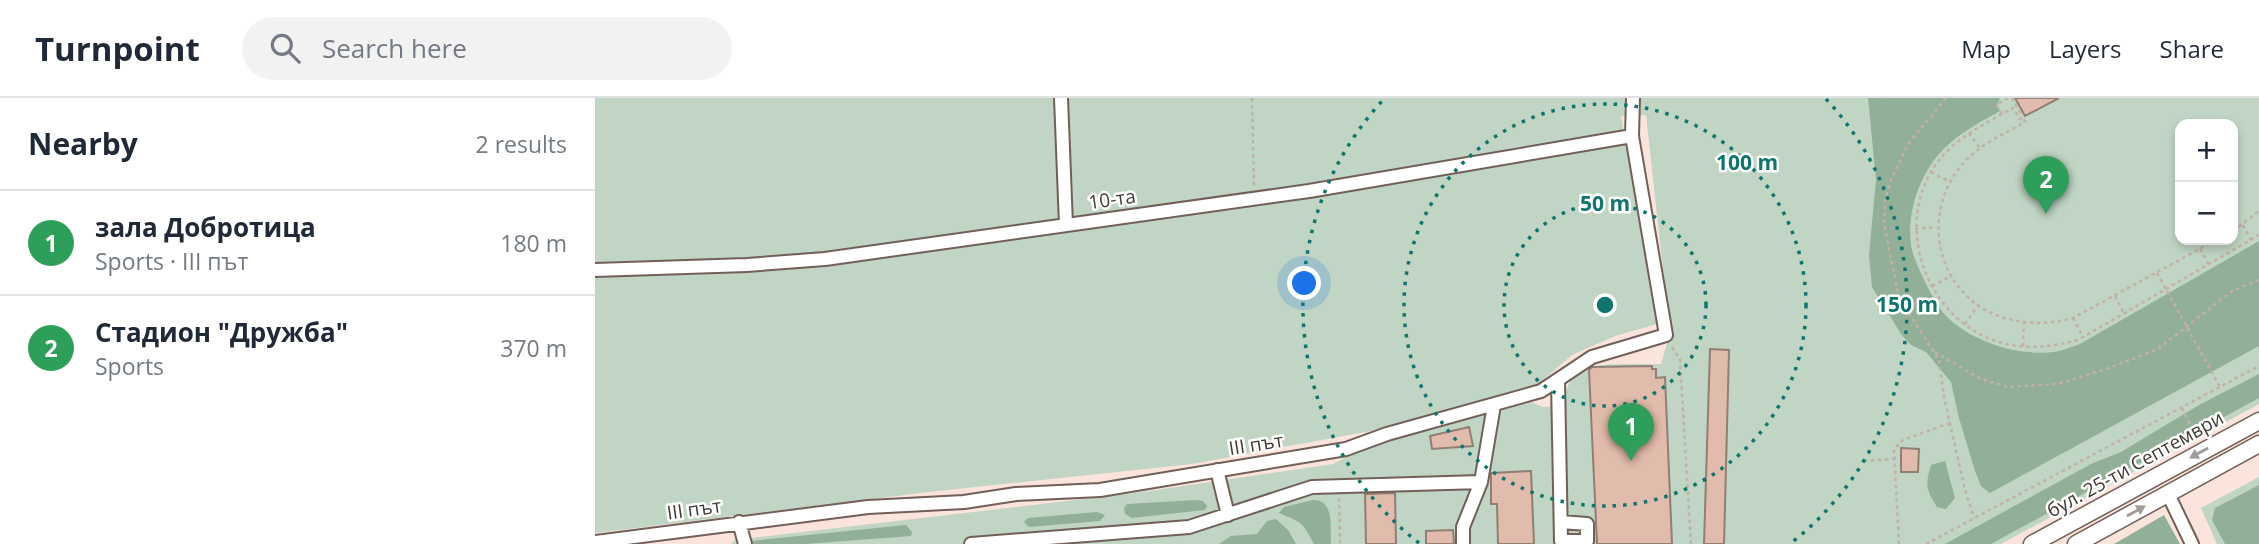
<!DOCTYPE html>
<meta charset="utf-8">
<style>
:root{--surface:#fff;--page:#f2f2f3;--text:#1f2937;--muted:#747a83;--line:#e0e1e3;--accent:#644ec6}
body{margin:0;font-family:"Open Sans",sans-serif;background:var(--page);color:var(--text)}
.controls{position:absolute;right:21px;top:21px;display:grid;overflow:hidden;border-radius:14px;box-shadow:0 4px 10px #0003}
.controls button{width:63px;height:63px;display:grid;place-items:center;padding:0;border:0;border-bottom:2px solid var(--line);background:var(--surface);color:var(--text);font:35px sans-serif}
.you{position:absolute;left:710px;top:186px;width:24px;height:24px;margin:-18px;border:5px solid #fff;border-radius:50%;background:#1a73e8;box-shadow:0 0 0 10px #1a73e833}
.badge{display:grid;place-items:center;width:46px;height:46px;border-radius:50%;background:var(--accent);color:#fff;font-size:23px;font-weight:700}
.pin{position:absolute;translate:-50% -58px;filter:drop-shadow(0 2px 4px #0008)}
.pin::after{content:'';position:absolute;top:37px;width:24px;height:21px;background:inherit;clip-path:polygon(0 0,100% 0,50% 100%)}
.list{margin:0;padding:0;list-style:none}
h2{display:flex;justify-content:space-between;align-items:center;height:91px;margin:0;padding:0 28px;font-size:30px}
h2 small{font-size:23px;font-weight:400;color:var(--muted)}
.list li{display:grid;grid-template-columns:46px 1fr auto;gap:21px;align-items:center;box-sizing:border-box;height:105px;padding:0 28px;border-top:2px solid var(--line)}
.list b{display:block;font-size:26px;white-space:nowrap}
.list p{margin:0;font-size:23px;white-space:nowrap;color:var(--muted)}
.list em{font-size:23px;font-style:normal;color:var(--muted)}
.icon{flex:none;width:38px;height:38px;fill:none;stroke:currentColor;stroke-width:2;stroke-linecap:round;stroke-linejoin:round}
.map{position:relative;flex:none;width:1664px;height:446px;overflow:hidden}
header{display:flex;align-items:center;gap:42px;box-sizing:border-box;height:98px;padding:0 35px;background:var(--surface);border-bottom:2px solid var(--line)}
header strong{font-size:33px}
nav{display:flex;gap:38px;margin-inline-start:auto;font-size:24px}
.search{width:490px;height:63px;background:var(--page);display:flex;align-items:center;gap:18px;box-sizing:border-box;padding:0 24px;border-radius:38px;color:var(--muted);font-size:26px}
main{display:flex}
aside{flex:1;background:var(--surface)}
.map>svg:first-child{display:block}
.green{fill:#c0d5c3;fill-rule:evenodd}
.forest{fill:#91b097}
.building{fill:#e1bbab;stroke:#917e75;stroke-width:2}
.lines{fill:none;stroke-linecap:round;stroke-linejoin:round}
.minor-casing{stroke:#725f58;stroke-width:16}
.major-casing{stroke:#725f58;stroke-width:19}
.path{stroke:#c2b0a9;stroke-width:2.5;stroke-dasharray:3.5 3.5;stroke-linecap:butt}
.minor{stroke:#fff;stroke-width:12}
.major{stroke:#fff;stroke-width:16}
.oneway{fill:#a09c9a}
.ring{fill:none;stroke:#0f766e;stroke-width:3.5;stroke-dasharray:3.5 7}
.labels{text-anchor:middle;stroke-width:5;stroke-linejoin:round;paint-order:stroke}
.street-label{font-size:19px;fill:#413935;stroke:#fff}
.centre{fill:#0f766e;stroke:#fff;stroke-width:3.5}
.ring-label{font-size:21px;text-anchor:middle;font-weight:bold;fill:#0f766e;stroke:#fff;stroke-width:5;stroke-linejoin:round;paint-order:stroke}
</style>
<header>
<strong>Turnpoint</strong>
<div class="search"><svg class="icon" aria-label="search" viewBox="0 0 24 24"><circle cx="10" cy="10" r="6"/><path d="M15 15l6 6"/></svg>Search here</div>
<nav><a>Map</a><a>Layers</a><a>Share</a></nav>
</header>
<main>
<aside>
<h2>Nearby<small>2 results</small></h2>
<ul class="list">
<li><span class="badge" style="background:#2e9e5b">1</span><div><b>зала Добротица</b><p>Sports · ІІІ път</p></div><em>180 m</em></li>
<li><span class="badge" style="background:#2e9e5b">2</span><div><b>Стадион &quot;Дружба&quot;</b><p>Sports</p></div><em>370 m</em></li>
</ul>
</aside>
<div class="map">
<svg width="1664" height="446" viewBox="0 0 1664 446">
<rect width="100%" height="100%" fill="#fae4db"/>
<path class="green" d="M 0,0 L 1664,0 L 1664,306 L 1406,446 L 136,446 L 140,442 L 540,395 L 738,366 L 773,348 L 933,303 L 948,309 L 962,308 C 971,299 972,284 981,276 C 995,262 1046,267 1066,266 L 1075,235 L 1051,17 L 1026,18 L 1062,226 L 1020,238 L 977,257 L 940,289 L 819,325 L 597,366 L 334,394 L 0,435 ZM 1585,26 L 1638,26 L 1638,142 L 1585,142 Z
M 1664,379 L 1664,446 L 1622,446 L 1606,410 Z"/>
<path class="forest" d="M 1273,0 L 1405,0 L 1402,7 L 1405,13 C 1384,25 1360,37 1344,56 C 1322,81 1309,124 1318,156 C 1322,168 1328,179 1333,190 C 1339,201 1345,213 1354,221 C 1381,245 1423,258 1459,254 C 1467,253 1476,249 1485,246 L 1664,143 L 1664,248 L 1395,395 L 1386,388 L 1380,373 L 1364,320 L 1356,284 L 1331,254 L 1316,247 L 1306,236 L 1277,189 L 1274,157 L 1281,82 Z
M 1664,276 L 1664,300 L 1396,446 L 1350,446 L 1496,366 L 1526,354 L 1604,307 Z
M 1350,363 L 1360,400 L 1351,411 L 1342,409 C 1331,392 1330,387 1336,367 Z
M 1664,387 L 1664,446 L 1630,446 L 1617,422 L 1620,410 Z
M 601,402 L 608,403 L 612,408 L 610,412 L 537,420 L 530,416 L 529,410 L 532,406 Z
M 718,402 C 740,402 735,430 736,446 L 719,446 C 706,422 707,425 684,415 L 689,409 Z
M 502,414 L 510,417 L 505,423 L 434,429 L 429,424 L 433,420 Z
M 1569,417 L 1585,446 L 1519,446 Z
M 681,421 L 693,432 L 701,446 L 624,446 L 636,438 L 662,436 L 672,423 Z
M 311,427 L 317,434 L 316,438 L 210,446 L 154,446 L 156,443 Z"/>
<path class="building" d="M 1420,0 L 1464,0 L 1430,18 Z
M 1115,251 L 1134,252 L 1129,446 L 1109,446 Z
M 1057,268 L 1057,271 L 1061,271 L 1061,280 L 1070,279 L 1077,446 L 1002,446 L 994,272 L 997,269 Z
M 874,329 L 878,348 L 837,351 L 835,338 Z
M 1306,350 L 1324,351 L 1323,374 L 1306,374 Z
M 936,373 L 939,446 L 903,446 L 902,406 L 896,406 L 896,375 Z
M 800,395 L 801,446 L 771,446 L 770,396 Z
M 858,432 L 859,446 L 831,446 L 831,433 Z"/>
<g class="lines">
<defs>
<path id="minor" d="M 466,0 L 471,127
M 0,172 L 152,167 L 230,161 L 714,93 L 1037,38
M 963,283 L 966,443 L 992,443 L 992,426 L 966,424
M 622,372 L 633,417
M 1573,396 L 1597,446
M 144,424 L 150,446
M 0,444 L 273,409 L 369,404 L 421,396 L 505,392 L 751,351 L 792,336 L 946,293 L 997,259 L 1071,237 L 1037,38 L 1038,0
M 376,446 L 594,429 L 717,389 L 886,384
M 868,446 L 868,429 L 886,384 L 899,307"/>
<path id="major" d="M 1437,446 L 1664,323
M 1481,446 L 1664,346"/>
</defs>
<use href="#minor" class="minor-casing"/>
<use href="#major" class="major-casing"/>
<path class="path" d="M 657,0 L 659,88
M 1351,0 L 1313,46 L 1295,84 L 1290,103 L 1289,126 L 1304,200 L 1344,262 L 1349,299 L 1370,392 L 1379,420
M 1417,0 L 1427,18
M 1291,1 L 1291,0
M 1407,16 L 1401,7 L 1413,0
M 1374,35 L 1384,49
M 1336,74 L 1355,84
M 1648,127 L 1656,142
M 1320,131 L 1341,129
M 1638,133 L 1664,113
M 1621,142 L 1478,220 C 1455,226 1434,227 1410,220 C 1347,202 1324,126 1362,73 C 1379,49 1405,38 1430,24 L 1428,19 L 1425,21 L 1418,10 C 1391,25 1360,40 1341,66 C 1297,129 1332,222 1404,244 C 1431,252 1457,249 1483,242 L 1664,137
M 1605,151 L 1614,167
M 1562,175 L 1625,289
M 1337,188 L 1356,178
M 1520,198 L 1529,216
M 1478,220 L 1488,239
M 1370,226 L 1384,206
M 1428,248 L 1429,224
M 1077,249 L 1085,262 L 1096,446
M 1340,254 L 1384,280 L 1412,289 L 1463,286 L 1514,270 L 1563,251 L 1637,193 L 1664,182
M 1587,310 L 1602,340
M 1269,363 L 1299,361
M 744,400 L 745,446
M 1304,446 L 1299,351 L 1308,342 L 1355,325
M 1331,446 L 1664,268"/>
<use href="#minor" class="minor"/>
<use href="#major" class="major"/>
</g>
<defs><path id="oneway-solid" d="M-6-.8H1V-3.2L6.5 0L1 3.2V.8H-6Z" transform="scale(1.75)"/></defs>
<g class="oneway">
<use href="#oneway-solid" transform="translate(1604 355) rotate(151)"/>
<use href="#oneway-solid" transform="translate(1541 413) rotate(-29)"/>
</g>
<g class="ring">
<circle cx="1010" cy="207" r="101"/>
<circle cx="1010" cy="207" r="201"/>
<path d="M824 445A302 302 0 0 1 789 1M1231 1A302 302 0 0 1 1196 445"/>
</g>
<g class="labels">
<g class="street-label">
<text transform="translate(517 101) rotate(-8)" y="7">10-та</text>
<text transform="translate(661 346) rotate(-9)" y="7">ІІІ път</text>
<text transform="translate(1540 366) rotate(-29)" y="7">бул. 25-ти Септември</text>
<text transform="translate(99 411) rotate(-8)" y="7">ІІІ път</text>
</g>
</g>
<circle cx="1010" cy="207" r="10" class="centre"/>
<g class="ring-label">
<text x="1152" y="72">100 m</text>
<text x="1010" y="113">50 m</text>
<text x="1312" y="214">150 m</text>
</g>
</svg>
<div class="controls">
<button>+</button>
<button>−</button>
</div>
<div class="you"></div>
<div class="pin badge" style="left:1036px;top:363px;background:#2e9e5b">1</div>
<div class="pin badge" style="left:1451px;top:116px;background:#2e9e5b">2</div>
</div>
</main>
